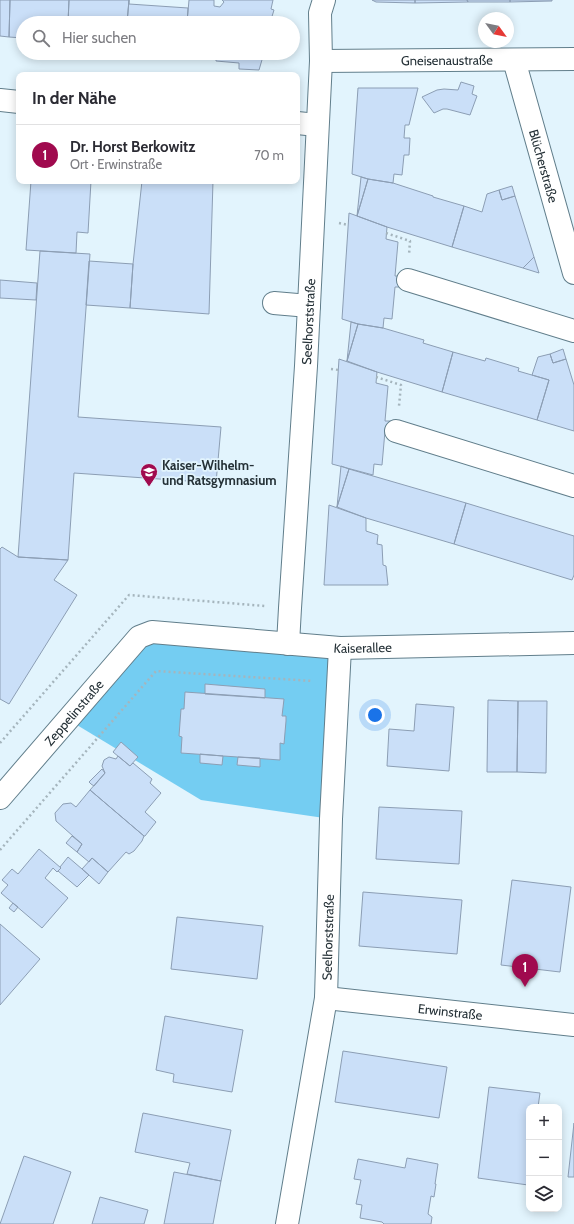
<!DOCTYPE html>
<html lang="de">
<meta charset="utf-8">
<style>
:root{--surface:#fff;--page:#f7f7f7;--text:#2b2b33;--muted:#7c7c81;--line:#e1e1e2;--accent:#a00a4e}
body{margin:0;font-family:Cabin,sans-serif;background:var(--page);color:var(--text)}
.controls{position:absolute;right:12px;bottom:12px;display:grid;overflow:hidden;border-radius:8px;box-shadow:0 2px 10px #0003}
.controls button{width:36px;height:36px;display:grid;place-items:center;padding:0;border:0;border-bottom:1px solid var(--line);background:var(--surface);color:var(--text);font:20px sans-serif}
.compass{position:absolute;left:478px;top:12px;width:36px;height:36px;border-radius:50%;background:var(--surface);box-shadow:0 2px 10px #0003;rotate:123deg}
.you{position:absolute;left:375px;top:715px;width:14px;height:14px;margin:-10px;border:3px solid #fff;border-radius:50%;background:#1a73e8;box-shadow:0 0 0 6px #1a73e833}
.badge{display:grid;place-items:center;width:26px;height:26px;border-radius:50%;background:var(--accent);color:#fff;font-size:13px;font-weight:700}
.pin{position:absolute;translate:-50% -33px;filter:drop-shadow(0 1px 2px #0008)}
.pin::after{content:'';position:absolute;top:21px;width:14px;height:12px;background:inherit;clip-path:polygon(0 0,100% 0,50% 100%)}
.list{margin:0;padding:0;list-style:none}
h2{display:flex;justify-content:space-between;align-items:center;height:52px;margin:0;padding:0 16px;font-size:17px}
h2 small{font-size:13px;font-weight:400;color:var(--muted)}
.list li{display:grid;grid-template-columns:26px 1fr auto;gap:12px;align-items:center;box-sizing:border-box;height:60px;padding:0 16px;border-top:1px solid var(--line)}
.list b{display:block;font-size:15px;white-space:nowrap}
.list p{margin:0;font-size:13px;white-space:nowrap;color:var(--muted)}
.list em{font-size:13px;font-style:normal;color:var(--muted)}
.icon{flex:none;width:22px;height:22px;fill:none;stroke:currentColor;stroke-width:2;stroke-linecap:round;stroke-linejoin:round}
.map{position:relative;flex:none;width:574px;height:1224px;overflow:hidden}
.search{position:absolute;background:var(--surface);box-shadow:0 2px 10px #0003;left:16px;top:16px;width:284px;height:44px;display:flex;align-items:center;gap:10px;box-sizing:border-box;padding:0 14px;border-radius:22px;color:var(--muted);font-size:15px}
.panel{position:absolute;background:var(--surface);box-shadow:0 2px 10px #0003;left:16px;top:72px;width:284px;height:112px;border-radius:8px}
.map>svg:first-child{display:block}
.green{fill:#74cdf2}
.building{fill:#cadff8;stroke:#8c9eb4}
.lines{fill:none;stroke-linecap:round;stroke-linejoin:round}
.minor-casing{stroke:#617e8b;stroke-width:24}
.path{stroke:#a5b5bd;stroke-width:2.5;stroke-dasharray:2 3;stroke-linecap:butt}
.minor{stroke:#fff;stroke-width:22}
.labels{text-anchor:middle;stroke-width:3.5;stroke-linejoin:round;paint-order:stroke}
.street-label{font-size:13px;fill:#253137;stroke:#e2f4fd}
.poi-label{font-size:13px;font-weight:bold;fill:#253137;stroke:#e2f4fd;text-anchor:start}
</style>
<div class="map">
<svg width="574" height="1224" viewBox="0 0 574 1224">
<rect width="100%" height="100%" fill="#e2f4fd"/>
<path class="green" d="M 139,637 L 340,648 L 331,819 L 201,800 L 67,719 Z"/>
<path class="building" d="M 0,0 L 10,0 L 9,37 L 0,36 Z
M 10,0 L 69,0 L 68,23 L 23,23 L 23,38 L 9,37 Z
M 69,0 L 129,0 L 127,23 L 68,23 Z
M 129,0 L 129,4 L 188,8 L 187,23 L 127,23 Z
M 189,0 L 214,0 L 214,6 L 220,7 L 224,2 L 222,0 L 273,0 L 271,9 L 274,10 L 270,23 L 187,23 Z
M 372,0 L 415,0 L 415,3 L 376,2 Z
M 415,0 L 467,0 L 468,2 L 415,3 Z
M 467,0 L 510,0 L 510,2 L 468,2 Z
M 510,0 L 552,0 L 552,1 L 510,2 Z
M 188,53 L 264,53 L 259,70 L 239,69 L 239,63 L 216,61 L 216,55 Z
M 461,82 L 474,86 L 472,94 L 477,96 L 470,115 L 447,109 L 443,109 L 434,113 L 422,97 L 437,90 L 444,89 L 458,90 Z
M 358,88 L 418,88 L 409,125 L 405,125 L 404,138 L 410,138 L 409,155 L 404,155 L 402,175 L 394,174 L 393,183 L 368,179 L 352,174 Z
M 361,177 L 368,179 L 357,216 Z
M 368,179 L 393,183 L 433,196 L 433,197 L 464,206 L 452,247 L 387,227 L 357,216 Z
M 31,181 L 91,181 L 88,233 L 77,232 L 76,253 L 26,250 Z
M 142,181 L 213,181 L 209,314 L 130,308 L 133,264 Z
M 512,186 L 515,196 L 502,200 L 499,190 Z
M 499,190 L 502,200 L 515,196 L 534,257 L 523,268 L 452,247 L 464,206 L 482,212 L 487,194 Z
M 349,213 L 387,227 L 386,239 L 398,242 L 395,276 L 401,276 L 401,287 L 395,287 L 392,319 L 384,318 L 383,328 L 358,324 L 342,319 Z
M 40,251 L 90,254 L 78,417 L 221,427 L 216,483 L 74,473 L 68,560 L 18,557 Z
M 534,257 L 539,273 L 523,268 Z
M 89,261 L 133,264 L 130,308 L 86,305 Z
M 0,280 L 37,283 L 36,300 L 0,298 Z
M 351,322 L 358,324 L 347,361 Z
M 358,324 L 383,328 L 424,340 L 423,343 L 453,352 L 442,392 L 377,372 L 347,361 Z
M 563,349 L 566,359 L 553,363 L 550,354 Z
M 453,352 L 485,361 L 486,358 L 519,368 L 518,371 L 549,380 L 537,420 L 442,392 Z
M 550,354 L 553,363 L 566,359 L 574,385 L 574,431 L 537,420 L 549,380 L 532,375 L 538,357 Z
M 339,359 L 377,372 L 376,383 L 388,386 L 385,421 L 391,421 L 390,432 L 385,431 L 382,465 L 374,464 L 373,475 L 332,464 Z
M 341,466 L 349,469 L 337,507 Z
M 349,469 L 466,503 L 454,544 L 366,518 L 337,507 Z
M 466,503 L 574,536 L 574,575 L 572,580 L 454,544 Z
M 329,505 L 366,518 L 366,531 L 378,535 L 377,544 L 382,545 L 383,565 L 386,566 L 388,585 L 324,585 Z
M 2,547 L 18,557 L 68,560 L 54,580 L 77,595 L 9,704 L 0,699 L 0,549 Z
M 205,684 L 265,689 L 265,698 L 205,694 Z
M 185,692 L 284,699 L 282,716 L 286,716 L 286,721 L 284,744 L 280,743 L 280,760 L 181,753 L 182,737 L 179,736 L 181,709 L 184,709 Z
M 488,700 L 518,701 L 517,772 L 487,772 Z
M 518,701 L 547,701 L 546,773 L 517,772 Z
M 416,704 L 454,707 L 449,771 L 387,766 L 389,729 L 414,731 Z
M 121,742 L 138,757 L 130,766 L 113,752 Z
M 200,754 L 223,756 L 222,765 L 200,763 Z
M 118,756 L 130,766 L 133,763 L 152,779 L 150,783 L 161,793 L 145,812 L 156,822 L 145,836 L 144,836 L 90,790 L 105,773 L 102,766 L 104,760 L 109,757 L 116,759 Z
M 238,757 L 260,758 L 260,767 L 237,765 Z
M 102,769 L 105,773 L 94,786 L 91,784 L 89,782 Z
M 90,790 L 144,836 L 142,841 L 134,851 L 129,854 L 126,852 L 108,872 L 92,858 L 89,862 L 77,852 L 82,844 L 56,821 L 55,813 L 63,804 L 71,803 L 76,807 Z
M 379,807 L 462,811 L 459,864 L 376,859 Z
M 72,836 L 82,844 L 77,852 L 66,843 Z
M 39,849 L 61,868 L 57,872 L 53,868 L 45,878 L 68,898 L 42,928 L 1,893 L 8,885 L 2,880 L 12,869 L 18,874 Z
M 68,857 L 89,875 L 77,887 L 58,871 L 61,868 L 60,867 Z
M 92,858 L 108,872 L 99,884 L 82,869 Z
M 512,880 L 571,887 L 560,972 L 501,965 Z
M 363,892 L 462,900 L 457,954 L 359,946 Z
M 13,903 L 18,907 L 14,912 L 9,908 Z
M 177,917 L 263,926 L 257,979 L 171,969 Z
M 0,924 L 40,959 L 0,1005 Z
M 165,1016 L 243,1030 L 232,1092 L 173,1082 L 174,1074 L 156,1070 Z
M 343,1051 L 447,1067 L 439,1118 L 335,1102 Z
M 489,1087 L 540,1093 L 538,1107 L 529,1107 L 528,1185 L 478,1178 Z
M 143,1113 L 231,1130 L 221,1181 L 187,1174 L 190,1163 L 135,1152 Z
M 574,1123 L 574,1177 L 568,1177 Z
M 24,1156 L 71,1172 L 53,1224 L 0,1224 Z
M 407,1158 L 438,1164 L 435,1184 L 436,1184 L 434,1197 L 431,1196 L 428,1214 L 432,1217 L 431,1224 L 384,1224 L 382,1222 L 360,1218 L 362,1205 L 356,1204 L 361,1180 L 354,1179 L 358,1159 L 405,1168 Z
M 174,1172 L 221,1181 L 213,1224 L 164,1224 Z
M 100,1197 L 148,1210 L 144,1224 L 92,1224 Z"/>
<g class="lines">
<defs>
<g id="minor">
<path id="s1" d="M 514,60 L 574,273"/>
<path id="s2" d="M 321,61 L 574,59"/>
<path d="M 0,100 L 19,102"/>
<path d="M 297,123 L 317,125"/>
<path d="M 408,280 L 574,331"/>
<path d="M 274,303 L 309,306"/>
<path d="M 396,431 L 574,486"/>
<path id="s3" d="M 288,644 L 290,608 L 306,366 L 321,61 L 320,13 L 324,0"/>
<path id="s4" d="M 0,798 L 139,637 L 152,632 L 340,648 L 574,643"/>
<path id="s5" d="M 326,998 L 574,1025"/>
<path id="s6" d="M 287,1224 L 326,998 L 331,819 L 340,648"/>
</g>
</defs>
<use href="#minor" class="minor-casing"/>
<path class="path" d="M 339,223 L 348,225
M 386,233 L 410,241 L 409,255
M 331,369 L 339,370
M 376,377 L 401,385 L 399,406
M 0,743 L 129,595 L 265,606
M 0,850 L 156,671 L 313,681"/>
<use href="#minor" class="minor"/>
</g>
<defs>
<symbol id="school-pin" viewBox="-11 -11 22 30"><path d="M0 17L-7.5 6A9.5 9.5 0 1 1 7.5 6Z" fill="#a00a4e" stroke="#e2f4fd"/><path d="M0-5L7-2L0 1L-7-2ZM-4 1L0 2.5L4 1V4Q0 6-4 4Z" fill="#fff"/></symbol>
</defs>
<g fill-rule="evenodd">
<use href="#school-pin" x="139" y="462" width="20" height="27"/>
</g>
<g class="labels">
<g class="street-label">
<text dy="5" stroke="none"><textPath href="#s2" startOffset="126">Gneisenaustraße</textPath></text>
<text dy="5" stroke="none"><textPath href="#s1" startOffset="110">Blücherstraße</textPath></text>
<text dy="5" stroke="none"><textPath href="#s3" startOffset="323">Seelhorststraße</textPath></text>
<text dy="5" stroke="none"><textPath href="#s4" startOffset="438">Kaiserallee</textPath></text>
<text dy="5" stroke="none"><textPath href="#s4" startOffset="113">Zeppelinstraße</textPath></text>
<text dy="5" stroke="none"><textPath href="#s6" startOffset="290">Seelhorststraße</textPath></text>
<text dy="5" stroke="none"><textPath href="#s5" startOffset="125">Erwinstraße</textPath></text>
</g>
<g class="poi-label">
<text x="162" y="470">Kaiser-Wilhelm-<tspan x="162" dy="15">und Ratsgymnasium</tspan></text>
</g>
</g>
</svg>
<div class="controls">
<button>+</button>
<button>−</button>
<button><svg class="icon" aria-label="layers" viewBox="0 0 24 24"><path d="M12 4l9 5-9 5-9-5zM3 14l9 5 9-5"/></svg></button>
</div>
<svg class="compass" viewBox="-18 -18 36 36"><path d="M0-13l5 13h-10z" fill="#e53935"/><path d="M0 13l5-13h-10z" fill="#7c7c81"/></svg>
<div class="you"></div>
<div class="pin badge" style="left:525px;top:987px">1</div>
<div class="search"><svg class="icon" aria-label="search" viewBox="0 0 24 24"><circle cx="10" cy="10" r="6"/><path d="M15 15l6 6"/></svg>Hier suchen</div>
<section class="panel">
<h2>In der Nähe<small></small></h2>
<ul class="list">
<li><span class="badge">1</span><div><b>Dr. Horst Berkowitz</b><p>Ort · Erwinstraße</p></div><em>70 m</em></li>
</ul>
</section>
</div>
